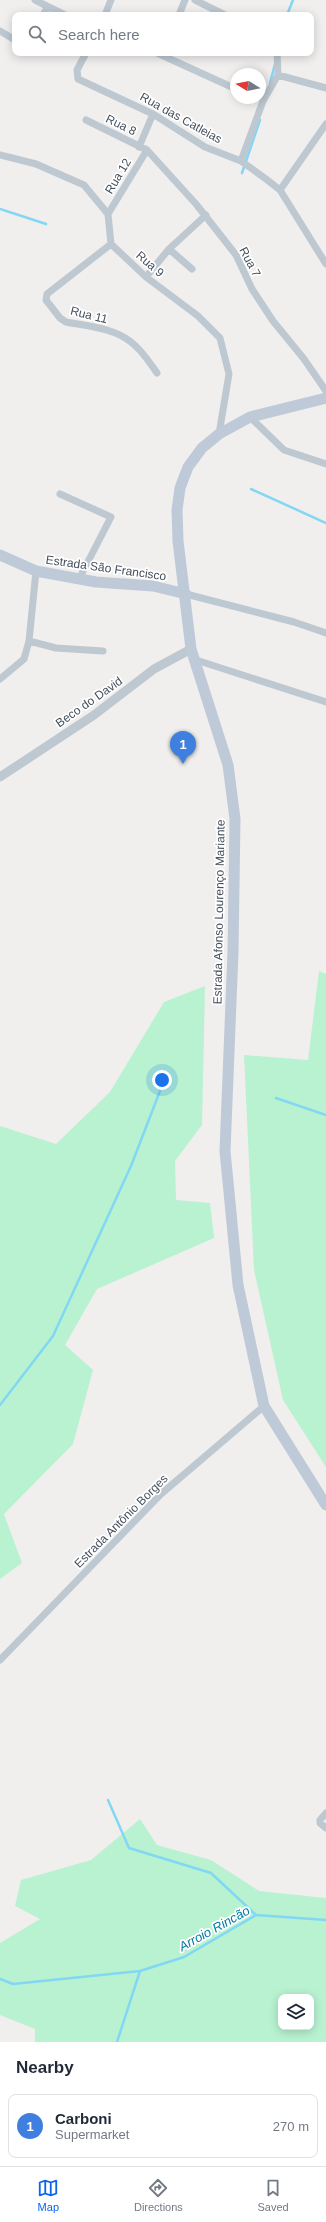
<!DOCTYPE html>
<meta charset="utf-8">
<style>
:root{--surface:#fff;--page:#f6f6f7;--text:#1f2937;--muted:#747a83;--line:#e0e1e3;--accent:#0b65ee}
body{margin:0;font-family:Helvetica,sans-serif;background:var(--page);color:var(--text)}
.controls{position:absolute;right:12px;bottom:12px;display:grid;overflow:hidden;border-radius:8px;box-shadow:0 2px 10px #0003}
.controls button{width:36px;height:36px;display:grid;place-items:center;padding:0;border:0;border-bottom:1px solid var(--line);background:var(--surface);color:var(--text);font:20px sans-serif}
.compass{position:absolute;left:230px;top:68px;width:36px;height:36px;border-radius:50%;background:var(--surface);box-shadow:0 2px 10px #0003;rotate:280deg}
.you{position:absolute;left:162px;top:1080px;width:14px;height:14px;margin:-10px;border:3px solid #fff;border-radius:50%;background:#1a73e8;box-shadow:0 0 0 6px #1a73e833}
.badge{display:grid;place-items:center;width:26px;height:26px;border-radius:50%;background:var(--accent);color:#fff;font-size:13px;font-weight:700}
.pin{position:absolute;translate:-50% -33px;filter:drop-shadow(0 1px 2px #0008)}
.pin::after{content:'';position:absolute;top:21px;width:14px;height:12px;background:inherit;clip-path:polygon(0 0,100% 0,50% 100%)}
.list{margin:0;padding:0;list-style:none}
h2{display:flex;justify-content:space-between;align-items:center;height:52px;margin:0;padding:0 16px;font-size:17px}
h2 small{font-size:13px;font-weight:400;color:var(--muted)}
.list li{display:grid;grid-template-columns:26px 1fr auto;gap:12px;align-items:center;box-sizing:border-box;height:64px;margin:0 8px 8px;padding:0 8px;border:1px solid var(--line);border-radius:8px}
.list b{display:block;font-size:15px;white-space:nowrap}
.list p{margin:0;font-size:13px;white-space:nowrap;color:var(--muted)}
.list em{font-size:13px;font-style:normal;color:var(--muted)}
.icon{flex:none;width:22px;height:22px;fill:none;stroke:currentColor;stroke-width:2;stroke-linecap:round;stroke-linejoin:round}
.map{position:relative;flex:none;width:326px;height:2042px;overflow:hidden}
.search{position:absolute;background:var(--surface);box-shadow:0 2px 10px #0003;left:12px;right:12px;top:12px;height:44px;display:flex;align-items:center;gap:10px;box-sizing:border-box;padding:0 14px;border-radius:8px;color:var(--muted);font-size:15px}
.sheet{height:124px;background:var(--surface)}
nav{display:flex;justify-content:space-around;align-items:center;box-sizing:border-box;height:56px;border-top:1px solid var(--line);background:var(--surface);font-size:11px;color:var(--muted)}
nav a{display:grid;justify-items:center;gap:2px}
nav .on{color:var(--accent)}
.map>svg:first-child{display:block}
.green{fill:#b8f2d1;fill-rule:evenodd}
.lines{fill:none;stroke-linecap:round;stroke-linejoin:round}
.stream{stroke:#82d7f3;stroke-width:2.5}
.minor{stroke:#bdc8d1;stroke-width:7}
.tertiary{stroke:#bdc8d1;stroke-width:9}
.secondary{stroke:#bfcad9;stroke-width:11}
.labels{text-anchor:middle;stroke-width:3.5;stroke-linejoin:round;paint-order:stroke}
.street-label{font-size:12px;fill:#45505d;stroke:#fff}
.water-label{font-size:13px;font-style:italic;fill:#037ba3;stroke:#fff}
</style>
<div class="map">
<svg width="326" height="2042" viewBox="0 0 326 2042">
<rect width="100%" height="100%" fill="#f1eeee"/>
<path class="green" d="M 319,971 L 326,974 L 326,1467 L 283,1400 L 254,1270 L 244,1055 L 308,1060 Z
M 205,986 L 202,1125 L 175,1161 L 176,1200 L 210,1203 L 214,1238 L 97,1289 L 65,1345 L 93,1370 L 73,1444 L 4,1514 L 22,1563 L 0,1579 L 0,1126 L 56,1144 L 110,1092 L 164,1002 Z
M 140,1819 L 157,1845 L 211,1860 L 259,1891 L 326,1898 L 326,2042 L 35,2042 L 35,2029 L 0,2015 L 0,1943 L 40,1919 L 15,1906 L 21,1880 L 91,1860 ZM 281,1997 L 311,1997 L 311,2027 L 281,2027 Z"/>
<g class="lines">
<path class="stream" d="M 287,15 L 293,0
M 270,83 L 275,64
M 242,173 L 260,120
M 0,209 L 46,224
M 251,489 L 326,523
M 276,1098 L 326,1115
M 0,1405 L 53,1336 L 131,1166 L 160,1091
M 108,1800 L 129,1848 L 211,1873 L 256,1915
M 0,1979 L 13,1984 L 140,1971
M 117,2042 L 140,1971 L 184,1957 L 256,1915 L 326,1920"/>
<path class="minor" d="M 35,0 L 65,15
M 195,0 L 225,15
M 43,15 L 47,8
M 105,15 L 111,0
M 179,15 L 185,0
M 0,31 L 15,40
M 86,53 L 77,70 L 78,79 L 153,114 L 205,147 L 241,161 L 266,179 L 280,190 L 326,264
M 157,53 L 236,89
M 277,53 L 278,75
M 86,120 L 147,150 L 196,204 L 236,255 L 252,289 L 273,321 L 304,359 L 326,391
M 139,147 L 153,114
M 0,155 L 36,164 L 84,185 L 108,214 L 111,244 L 146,277 L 198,316 L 220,338 L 229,374 L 219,434
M 241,161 L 263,101 L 278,75 L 326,88
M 280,190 L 326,124
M 108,214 L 147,150
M 111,244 L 47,294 L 46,300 L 60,318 L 66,322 C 87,326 114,328 131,342 C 142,350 149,362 157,373
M 192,269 L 169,249 L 206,215
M 146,277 L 169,249
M 250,417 L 284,450 L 326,464
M 60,494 L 111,517 L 79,579
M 186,594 L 294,622 L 326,633
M 29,641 L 56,648 L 103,651
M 193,659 L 326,702
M 0,679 L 24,659 L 29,641 L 36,571
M 0,1660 L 161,1494 L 264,1406
M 326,1813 L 320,1820 L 320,1823 L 326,1828"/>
<path class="tertiary" d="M 0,777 L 94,715 L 154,669 L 191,649"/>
<path class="secondary" d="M 326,398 L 250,417 L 219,434 L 202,448 L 188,467 L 180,488 L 177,510 L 178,541 L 191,649 L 228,765 L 235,819 L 233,952 L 225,1151 L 238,1285 L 264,1406 L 326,1505
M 0,555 L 36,571 L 96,582 L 153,586 L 186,594"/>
</g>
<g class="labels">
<g class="street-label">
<text transform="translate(181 118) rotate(29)" y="4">Rua das Catleias</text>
<text transform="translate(121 125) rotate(26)" y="4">Rua 8</text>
<text transform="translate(118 176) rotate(-59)" y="4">Rua 12</text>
<text transform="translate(250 262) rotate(62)" y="4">Rua 7</text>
<text transform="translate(150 264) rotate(41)" y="4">Rua 9</text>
<text transform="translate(89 315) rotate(14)" y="4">Rua 11</text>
<text transform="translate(106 568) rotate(8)" y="4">Estrada São Francisco</text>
<text transform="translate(89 702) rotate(-35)" y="4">Beco do David</text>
<text transform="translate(219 912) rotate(-89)" y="4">Estrada Afonso Lourenço Mariante</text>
<text transform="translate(121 1521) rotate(-45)" y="4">Estrada Antônio Borges</text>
</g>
<g class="water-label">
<text transform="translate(214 1928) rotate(-29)" y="5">Arroio Rincão</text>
</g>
</g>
</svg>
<div class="controls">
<button><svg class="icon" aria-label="layers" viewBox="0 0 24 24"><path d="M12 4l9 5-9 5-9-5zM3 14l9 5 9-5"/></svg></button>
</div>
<svg class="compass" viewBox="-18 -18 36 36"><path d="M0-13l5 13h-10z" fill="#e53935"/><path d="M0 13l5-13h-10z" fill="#747a83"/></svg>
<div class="you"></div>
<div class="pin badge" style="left:183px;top:764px;background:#3f7fe0">1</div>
<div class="search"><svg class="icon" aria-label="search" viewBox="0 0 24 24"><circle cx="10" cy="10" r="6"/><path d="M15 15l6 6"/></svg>Search here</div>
</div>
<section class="sheet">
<h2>Nearby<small></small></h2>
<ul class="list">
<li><span class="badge" style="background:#3f7fe0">1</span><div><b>Carboni</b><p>Supermarket</p></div><em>270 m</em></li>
</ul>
</section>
<nav>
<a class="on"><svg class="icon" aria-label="map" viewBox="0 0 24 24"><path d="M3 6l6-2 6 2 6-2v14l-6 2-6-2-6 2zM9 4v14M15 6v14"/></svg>Map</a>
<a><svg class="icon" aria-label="directions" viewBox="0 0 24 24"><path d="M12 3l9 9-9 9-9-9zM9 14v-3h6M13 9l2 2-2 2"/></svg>Directions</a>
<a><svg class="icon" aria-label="saved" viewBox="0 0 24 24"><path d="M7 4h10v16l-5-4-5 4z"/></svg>Saved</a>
</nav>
